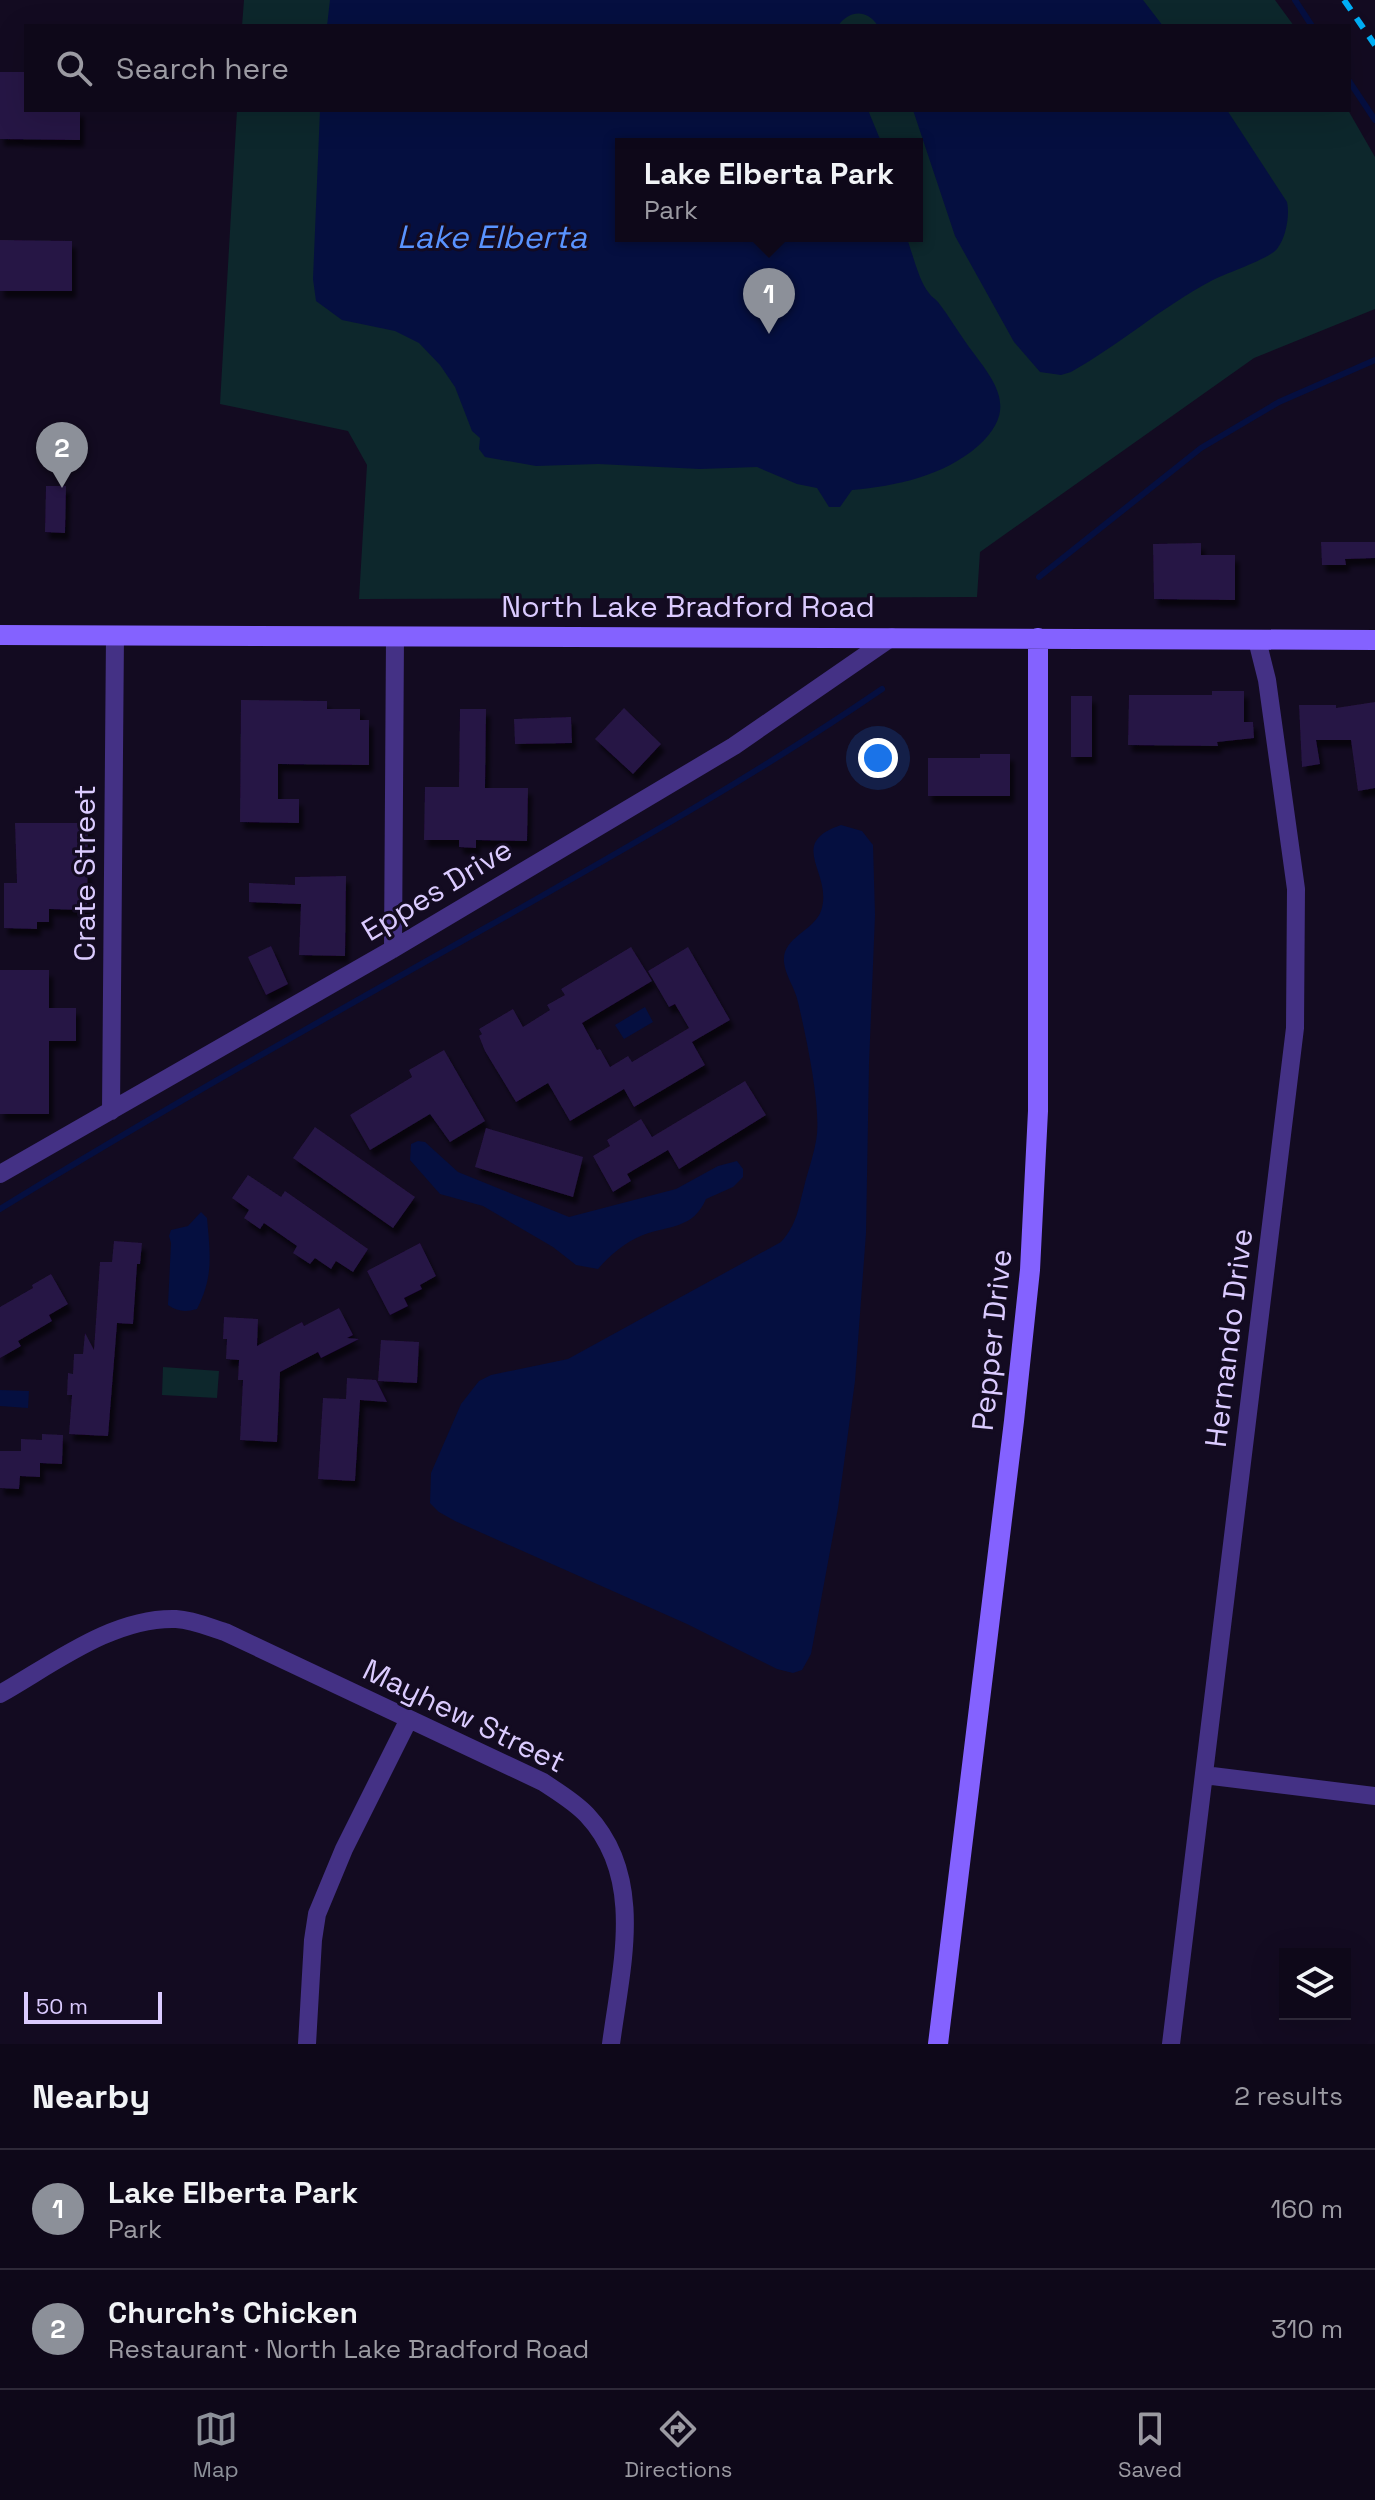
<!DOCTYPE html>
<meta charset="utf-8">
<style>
:root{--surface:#0e0819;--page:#1c1626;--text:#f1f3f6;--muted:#9b9aa2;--line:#2e2938;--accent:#8c9099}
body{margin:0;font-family:"Space Grotesk",sans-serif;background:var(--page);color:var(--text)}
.controls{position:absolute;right:24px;bottom:24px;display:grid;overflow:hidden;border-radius:0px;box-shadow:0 8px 32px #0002}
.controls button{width:72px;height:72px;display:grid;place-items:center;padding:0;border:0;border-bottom:2px solid var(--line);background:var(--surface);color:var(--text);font:40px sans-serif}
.scale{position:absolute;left:24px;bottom:20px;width:138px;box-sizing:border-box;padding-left:8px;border:4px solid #dbcbff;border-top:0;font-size:22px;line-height:28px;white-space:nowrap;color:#dbcbff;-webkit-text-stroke:6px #130b21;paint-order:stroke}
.you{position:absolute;left:878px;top:758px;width:28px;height:28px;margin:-20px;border:6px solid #fff;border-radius:50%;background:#1a73e8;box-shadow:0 0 0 12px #1a73e833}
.badge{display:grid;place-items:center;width:52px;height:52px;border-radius:50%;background:var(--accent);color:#fff;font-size:26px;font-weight:700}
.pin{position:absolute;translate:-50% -66px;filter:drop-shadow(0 2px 4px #0008)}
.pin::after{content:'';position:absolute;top:42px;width:28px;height:24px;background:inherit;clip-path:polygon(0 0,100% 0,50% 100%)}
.popup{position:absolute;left:615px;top:138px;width:308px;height:104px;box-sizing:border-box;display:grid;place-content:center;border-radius:0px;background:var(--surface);filter:drop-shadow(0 2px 6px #0005);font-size:26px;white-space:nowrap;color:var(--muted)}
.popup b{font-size:30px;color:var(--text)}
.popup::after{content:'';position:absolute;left:50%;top:100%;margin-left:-16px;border:16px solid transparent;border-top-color:var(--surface)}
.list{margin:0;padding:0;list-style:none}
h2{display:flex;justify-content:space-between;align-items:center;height:104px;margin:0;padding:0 32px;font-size:34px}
h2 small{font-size:26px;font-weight:400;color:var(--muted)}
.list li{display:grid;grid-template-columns:52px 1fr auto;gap:24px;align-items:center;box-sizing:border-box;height:120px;padding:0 32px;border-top:2px solid var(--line)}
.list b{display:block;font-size:30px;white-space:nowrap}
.list p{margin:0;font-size:26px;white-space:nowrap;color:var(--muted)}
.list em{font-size:26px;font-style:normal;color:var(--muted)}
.icon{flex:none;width:44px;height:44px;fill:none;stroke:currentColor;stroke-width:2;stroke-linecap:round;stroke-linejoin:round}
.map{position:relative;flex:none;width:1375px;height:2044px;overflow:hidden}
.search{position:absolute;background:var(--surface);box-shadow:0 8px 32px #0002;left:24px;right:24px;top:24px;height:88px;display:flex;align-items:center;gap:20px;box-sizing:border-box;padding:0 28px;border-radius:0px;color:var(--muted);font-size:30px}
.sheet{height:344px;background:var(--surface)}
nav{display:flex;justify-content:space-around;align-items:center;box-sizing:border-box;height:112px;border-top:2px solid var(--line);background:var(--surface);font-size:22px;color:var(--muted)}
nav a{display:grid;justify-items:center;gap:4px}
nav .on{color:var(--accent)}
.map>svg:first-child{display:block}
.green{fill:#0d272c;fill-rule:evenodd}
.water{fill:#050f40}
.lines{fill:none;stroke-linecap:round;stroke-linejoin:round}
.stream{stroke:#050f40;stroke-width:6}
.building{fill:#271544;filter:url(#shadow)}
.street{stroke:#443185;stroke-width:18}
.secondary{stroke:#8462ff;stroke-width:20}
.rail{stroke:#00aff6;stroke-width:6;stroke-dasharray:12 10;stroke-linecap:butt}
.labels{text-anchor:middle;stroke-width:6;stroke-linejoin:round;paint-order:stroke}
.street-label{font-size:30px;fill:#dbcbff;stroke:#130b21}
.water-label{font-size:32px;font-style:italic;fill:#5993ff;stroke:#130b21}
</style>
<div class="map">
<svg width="1375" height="2044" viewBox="0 0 1375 2044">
<defs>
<filter id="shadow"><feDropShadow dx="4" dy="7" stdDeviation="2" flood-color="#0009"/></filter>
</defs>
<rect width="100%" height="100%" fill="#130b21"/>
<path class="green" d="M 244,0 L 1275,0 L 1294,26 L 242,26 Z
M 237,110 L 1348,110 L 1375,157 L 1375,309 L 1254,358 L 980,552 L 977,597 L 359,599 L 367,465 L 348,431 L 220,404 ZM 621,144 L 917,144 L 917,236 L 621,236 Z
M 163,1367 L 219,1371 L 217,1398 L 162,1395 Z"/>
<path class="water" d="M 330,0 L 1143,0 L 1163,26 L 878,26 C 867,9 849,10 838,26 L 327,26 Z
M 320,110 L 868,110 L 882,144 L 621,144 L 621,236 L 906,236 C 912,251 919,282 929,293 C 931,297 935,298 938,302 C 949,316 958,332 969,347 C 996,383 1019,409 978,446 C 944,476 896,486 852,490 L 840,507 L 829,507 L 817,488 L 797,484 L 757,467 L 700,469 L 598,464 L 536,466 L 485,457 L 479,449 L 480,438 L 472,431 L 455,387 L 440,365 L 419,343 L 395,331 L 342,320 L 316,301 L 313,279 Z
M 913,110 L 1227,110 L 1287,202 C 1290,215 1286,238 1277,249 C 1269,259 1226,273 1211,281 C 1162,307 1119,345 1071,372 L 1061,375 L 1040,372 L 1014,342 L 955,236 Z
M 841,825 L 862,831 L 873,845 L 875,915 L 869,1064 L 866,1233 L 855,1381 L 838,1508 L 811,1654 L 802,1670 L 793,1673 L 777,1669 L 687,1624 L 455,1521 L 439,1512 L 430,1503 L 431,1473 L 461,1404 L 479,1381 L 491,1375 L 568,1359 L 781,1242 C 797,1224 798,1210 804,1187 C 808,1170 815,1152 817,1134 C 820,1101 806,1036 798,1002 C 795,988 785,975 784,962 C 782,937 813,932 821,911 C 834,873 785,844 841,825 Z
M 645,1007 L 653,1022 L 624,1039 L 615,1025 Z
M 418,1141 L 425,1142 L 458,1172 L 569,1217 L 676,1189 L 718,1166 L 737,1161 L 743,1169 L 743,1177 L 733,1187 L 706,1199 C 693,1229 670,1225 643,1235 C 625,1242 610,1255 598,1269 L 576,1265 L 553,1247 L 483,1206 L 440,1194 L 410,1160 L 411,1144 Z
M 201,1212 L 207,1218 C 210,1253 214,1276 197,1309 C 186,1312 178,1312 168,1305 L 171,1243 L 169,1236 L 171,1230 L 188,1226 Z
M 0,1390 L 29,1391 L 28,1408 L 0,1406 Z"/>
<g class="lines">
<path class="stream" d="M 1295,0 L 1312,26
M 1349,81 L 1375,120
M 1039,577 L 1201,448 L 1279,402 L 1375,360
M 0,1209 C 170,1105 345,1007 519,909 C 642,839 765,769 882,689"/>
</g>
<path class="building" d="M 0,72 L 26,72 L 26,110 L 80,110 L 80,140 L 0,139 Z
M 0,240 L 72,241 L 72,291 L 0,291 Z
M 46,486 L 66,486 L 65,533 L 45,532 Z
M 1321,542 L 1375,542 L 1375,558 L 1345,559 L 1346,565 L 1322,565 Z
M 1201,543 L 1201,555 L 1235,555 L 1235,600 L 1154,599 L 1153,544 Z
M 1212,691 L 1244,691 L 1244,722 L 1253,722 L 1254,738 L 1217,742 L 1218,746 L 1128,745 L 1129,695 L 1212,695 Z
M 1071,696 L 1092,696 L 1092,757 L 1071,757 Z
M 241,700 L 327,701 L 327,709 L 360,709 L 360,720 L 369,720 L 369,765 L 278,764 L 278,799 L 299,799 L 299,823 L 240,822 Z
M 1375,702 L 1375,788 L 1358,791 L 1351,740 L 1316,740 L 1320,764 L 1302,767 L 1299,705 L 1336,705 L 1336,708 Z
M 624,708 L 661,744 L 633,774 L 595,739 Z
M 460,709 L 486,709 L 485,788 L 528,788 L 527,841 L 476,840 L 476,848 L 459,847 L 459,840 L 424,840 L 425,787 L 459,787 Z
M 571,717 L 572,743 L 515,744 L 514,719 Z
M 980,754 L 1010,754 L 1010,796 L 928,796 L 928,758 L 980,758 Z
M 15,823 L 88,823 L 87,910 L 49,909 L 49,922 L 37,922 L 37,929 L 4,928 L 4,883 L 17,883 Z
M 346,876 L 345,956 L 299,955 L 301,904 L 249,902 L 249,883 L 295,885 L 295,877 Z
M 271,946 L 288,984 L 266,995 L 248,957 Z
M 631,947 L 652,981 L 582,1023 L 597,1050 L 600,1049 L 610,1067 L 628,1056 L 632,1062 L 689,1028 L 675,1004 L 669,1007 L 648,971 L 688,947 L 730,1020 L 692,1042 L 705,1065 L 634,1107 L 624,1089 L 570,1121 L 548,1083 L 516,1102 L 485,1051 L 479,1036 L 482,1034 L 479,1029 L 513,1009 L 523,1027 L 550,1010 L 547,1005 L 565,995 L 561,989 Z
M 0,970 L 49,970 L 49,1008 L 76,1008 L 76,1041 L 49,1041 L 49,1114 L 0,1114 Z
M 444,1050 L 485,1121 L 450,1142 L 430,1114 L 370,1150 L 350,1115 L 412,1077 L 409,1070 Z
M 745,1081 L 766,1115 L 679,1169 L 668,1150 L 627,1174 L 631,1181 L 613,1192 L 593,1156 L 610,1146 L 607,1140 L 641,1119 L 652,1137 Z
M 315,1127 L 415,1197 L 393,1228 L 293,1158 Z
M 486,1128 L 583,1157 L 573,1197 L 475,1167 Z
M 248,1175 L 281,1197 L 285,1191 L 368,1249 L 353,1272 L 336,1261 L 331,1269 L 315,1258 L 310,1264 L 293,1253 L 297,1246 L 264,1223 L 260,1229 L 244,1218 L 249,1210 L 232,1198 Z
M 114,1241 L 142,1243 L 140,1264 L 137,1264 L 133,1324 L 117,1323 L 108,1436 L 69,1434 L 72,1395 L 67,1395 L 68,1373 L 73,1374 L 74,1354 L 83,1354 L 85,1333 L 94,1350 L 100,1262 L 112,1262 Z
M 420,1243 L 436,1276 L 420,1285 L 422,1289 L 404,1298 L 408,1306 L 390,1315 L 367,1271 Z
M 51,1274 L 68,1304 L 49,1315 L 52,1321 L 18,1341 L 21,1346 L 0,1358 L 0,1307 L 33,1288 L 32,1285 Z
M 339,1308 L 353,1335 L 347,1338 L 359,1339 L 321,1358 L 318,1352 L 280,1372 L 277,1442 L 240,1440 L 243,1380 L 238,1380 L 239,1360 L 226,1359 L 227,1339 L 223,1339 L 224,1317 L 258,1319 L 257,1346 L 302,1322 L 304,1326 Z
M 381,1340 L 419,1342 L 417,1383 L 378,1381 Z
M 347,1378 L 376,1380 L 387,1402 L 360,1400 L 355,1481 L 318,1479 L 323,1398 L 346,1399 Z
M 42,1434 L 63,1435 L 62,1464 L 40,1463 L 40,1477 L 20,1476 L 19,1489 L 0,1488 L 0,1451 L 21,1451 L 21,1439 L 42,1440 Z"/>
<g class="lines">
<path class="street" d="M 393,949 L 395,637
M 111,1111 L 115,635
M 0,1174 L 393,949 L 734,746 L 892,637
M 0,1694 C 53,1664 113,1617 176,1619 C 193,1620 209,1627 225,1632 L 543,1782 C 558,1792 575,1802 587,1815 C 646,1878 621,1967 611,2044
M 1204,1775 L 1375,1796
M 307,2044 L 313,1940 L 317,1914 L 344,1849 L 409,1719
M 1171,2044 L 1295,1028 L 1296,889 L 1267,680 L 1257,640"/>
<path class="secondary" d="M 0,635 L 1375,640
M 938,2044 L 1014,1421 L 1030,1270 L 1038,1111 L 1038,638"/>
<path class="rail" d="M 1344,0 L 1375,45"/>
</g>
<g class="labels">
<g class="street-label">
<text x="688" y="617">North Lake Bradford Road</text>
<text transform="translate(85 873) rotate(-90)" y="10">Crate Street</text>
<text transform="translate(437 890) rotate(-31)" y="10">Eppes Drive</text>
<text transform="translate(1229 1338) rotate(-83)" y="10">Hernando Drive</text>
<text transform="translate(992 1340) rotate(-84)" y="10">Pepper Drive</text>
<text transform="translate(464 1716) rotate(26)" y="10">Mayhew Street</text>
</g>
<g class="water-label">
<text x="492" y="248">Lake Elberta</text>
</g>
</g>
</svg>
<div class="controls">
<button><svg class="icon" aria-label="layers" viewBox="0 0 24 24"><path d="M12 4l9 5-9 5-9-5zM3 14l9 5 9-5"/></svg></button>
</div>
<div class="scale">50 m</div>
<div class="you"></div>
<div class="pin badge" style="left:769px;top:334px">1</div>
<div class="popup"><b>Lake Elberta Park</b>Park</div>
<div class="pin badge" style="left:62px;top:488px">2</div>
<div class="search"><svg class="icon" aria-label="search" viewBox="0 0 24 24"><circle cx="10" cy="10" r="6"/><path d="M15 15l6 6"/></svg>Search here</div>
</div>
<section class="sheet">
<h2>Nearby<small>2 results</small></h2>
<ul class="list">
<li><span class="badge">1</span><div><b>Lake Elberta Park</b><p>Park</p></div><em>160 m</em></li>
<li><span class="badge">2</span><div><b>Church's Chicken</b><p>Restaurant · North Lake Bradford Road</p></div><em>310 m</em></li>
</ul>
</section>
<nav>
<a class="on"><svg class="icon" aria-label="map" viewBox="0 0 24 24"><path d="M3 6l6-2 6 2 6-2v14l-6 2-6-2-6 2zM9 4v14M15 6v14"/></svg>Map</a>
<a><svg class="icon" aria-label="directions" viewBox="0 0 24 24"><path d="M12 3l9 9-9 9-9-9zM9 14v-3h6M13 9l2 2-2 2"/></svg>Directions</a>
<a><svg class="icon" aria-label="saved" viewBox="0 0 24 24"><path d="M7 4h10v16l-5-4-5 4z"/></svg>Saved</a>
</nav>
